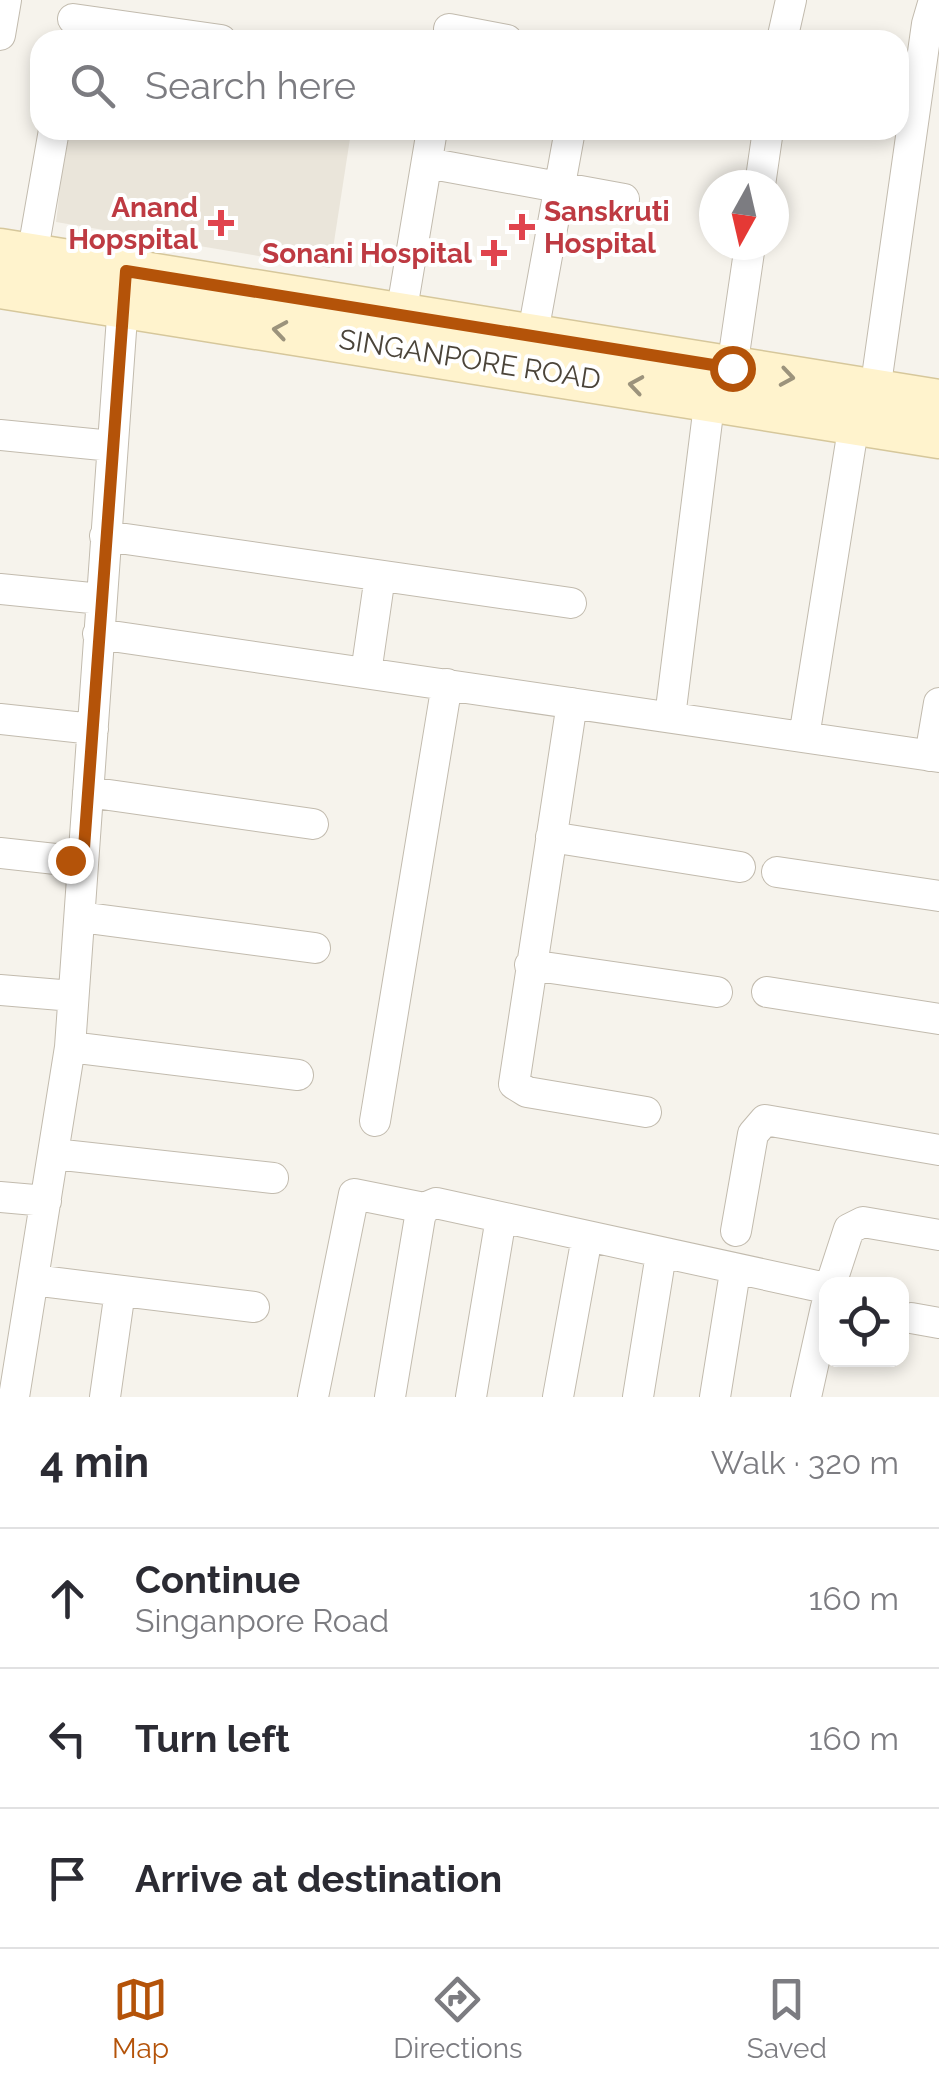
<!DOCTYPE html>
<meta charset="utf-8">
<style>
:root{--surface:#fff;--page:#f7f7f7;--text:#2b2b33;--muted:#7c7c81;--line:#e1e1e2;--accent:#b45309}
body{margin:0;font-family:Raleway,sans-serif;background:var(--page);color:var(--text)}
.controls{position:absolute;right:30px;bottom:30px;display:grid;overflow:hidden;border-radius:20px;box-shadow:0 5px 15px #0003}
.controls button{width:90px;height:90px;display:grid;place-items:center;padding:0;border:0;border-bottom:2px solid var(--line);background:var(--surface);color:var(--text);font:50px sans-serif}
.compass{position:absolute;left:699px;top:170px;width:90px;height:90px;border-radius:50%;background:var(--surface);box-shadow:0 5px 15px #0003;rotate:188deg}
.stop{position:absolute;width:30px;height:30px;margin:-22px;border:8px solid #b45309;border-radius:50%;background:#fff}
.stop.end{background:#b45309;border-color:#fff;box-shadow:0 2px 10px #0008}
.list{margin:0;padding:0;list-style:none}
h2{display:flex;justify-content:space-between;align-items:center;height:130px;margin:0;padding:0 40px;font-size:42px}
h2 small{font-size:32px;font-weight:400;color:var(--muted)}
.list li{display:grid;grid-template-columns:65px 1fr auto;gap:30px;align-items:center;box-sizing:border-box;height:140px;padding:0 40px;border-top:2px solid var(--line)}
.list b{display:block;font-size:38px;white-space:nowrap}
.list p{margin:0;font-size:32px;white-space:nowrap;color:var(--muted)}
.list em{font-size:32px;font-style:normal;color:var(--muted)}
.icon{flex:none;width:55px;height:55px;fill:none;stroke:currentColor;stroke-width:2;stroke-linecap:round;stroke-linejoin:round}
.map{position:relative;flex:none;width:939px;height:1397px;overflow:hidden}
.search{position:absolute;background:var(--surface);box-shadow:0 5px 15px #0003;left:30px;right:30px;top:30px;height:110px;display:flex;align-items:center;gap:25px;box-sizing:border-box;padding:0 35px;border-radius:30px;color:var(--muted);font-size:38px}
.sheet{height:550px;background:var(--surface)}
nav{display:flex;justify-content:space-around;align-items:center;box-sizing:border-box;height:140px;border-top:2px solid var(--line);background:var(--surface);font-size:28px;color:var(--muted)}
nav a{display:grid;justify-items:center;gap:5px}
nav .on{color:var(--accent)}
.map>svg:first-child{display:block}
.residential{fill:#eae5da}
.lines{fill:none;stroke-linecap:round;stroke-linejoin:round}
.street-casing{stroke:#c2bbae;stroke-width:32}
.secondary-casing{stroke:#d6c79b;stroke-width:45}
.street{stroke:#fff;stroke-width:30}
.secondary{stroke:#fff3cd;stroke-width:42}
.oneway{stroke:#9c937c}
.route{stroke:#b45309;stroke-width:12}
.health-dot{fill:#e0444e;stroke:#fff;stroke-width:4}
.labels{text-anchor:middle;stroke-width:8;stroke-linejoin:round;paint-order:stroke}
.health-label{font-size:28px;font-weight:bold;fill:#be3a42;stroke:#fff;text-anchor:end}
.street-label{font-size:28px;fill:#4b4439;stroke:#fff}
</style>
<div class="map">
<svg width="939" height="1397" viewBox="0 0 939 1397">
<rect width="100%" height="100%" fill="#f6f3ec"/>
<path class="residential" d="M 67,130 L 351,132 L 330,268 L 56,222 Z"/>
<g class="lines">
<defs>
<path id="street" d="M 73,19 L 221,40
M 449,29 L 507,40
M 0,35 L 6,0
M 782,40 L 791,0
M 427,163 L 624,199
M 760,185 L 768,130
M 32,256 L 54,130
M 401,315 L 432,130
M 532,338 L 570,130
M 732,368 L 750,245
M 875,391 L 927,24 L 934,0
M 0,435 L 112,446
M 105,536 L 571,603
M 0,589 L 101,599
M 98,634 L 939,757
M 366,673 L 380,576
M 572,703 L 514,1084 L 527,1092 L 646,1112
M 670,717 L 710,397
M 0,719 L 93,729
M 804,737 L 854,423
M 930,756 L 939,703
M 88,792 L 313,824
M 551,837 L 740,867
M 0,853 L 83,862
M 777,872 L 939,896
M 80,917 L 315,948
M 530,965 L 717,992
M 0,990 L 73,996
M 767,992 L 939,1019
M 70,1047 L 298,1075
M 375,1121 L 447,684
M 54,1154 L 273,1178
M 0,1197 L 46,1201
M 736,1231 L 753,1134 L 765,1120 L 939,1150
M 33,1280 L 254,1307
M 831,1284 L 849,1229 L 863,1222 L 939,1235
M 911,1318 L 939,1323
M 14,1397 L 70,1047 L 124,289
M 105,1397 L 120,1291
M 313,1397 L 354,1194 L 424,1208
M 390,1397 L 420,1217 L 424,1208 L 436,1203 L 826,1288
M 471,1397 L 501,1218
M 558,1397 L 587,1237
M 638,1397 L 661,1254
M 715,1397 L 735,1272
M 806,1397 L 826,1307"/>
<path id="secondary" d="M 0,250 L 939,401
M 0,287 L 939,437"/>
</defs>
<use href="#street" class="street-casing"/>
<use href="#secondary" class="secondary-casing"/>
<use href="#street" class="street"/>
<use href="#secondary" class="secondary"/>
</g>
<defs><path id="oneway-chevron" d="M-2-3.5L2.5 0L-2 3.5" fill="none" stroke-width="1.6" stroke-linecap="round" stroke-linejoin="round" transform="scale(2.5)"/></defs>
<g class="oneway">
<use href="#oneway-chevron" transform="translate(280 330) rotate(-171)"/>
<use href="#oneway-chevron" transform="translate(787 377) rotate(9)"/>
<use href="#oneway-chevron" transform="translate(636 385) rotate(-171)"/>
</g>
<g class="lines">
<path class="route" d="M 70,860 L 83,862 L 126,271 L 732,368"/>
</g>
<g class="health-dot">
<path d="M216 208h10v10h10v10h-10v10h-10v-10h-10v-10h10z"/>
<path d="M517 212h10v10h10v10h-10v10h-10v-10h-10v-10h10z"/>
<path d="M489 238h10v10h10v10h-10v10h-10v-10h-10v-10h10z"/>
</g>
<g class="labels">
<g class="health-label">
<text x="198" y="217">Anand<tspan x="198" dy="32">Hopspital</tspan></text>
<text x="544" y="221" text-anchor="start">Sanskruti<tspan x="544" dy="32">Hospital</tspan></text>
<text x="472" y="263">Sonani Hospital</text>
</g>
<g class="street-label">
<text transform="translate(470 359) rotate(9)" y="10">SINGANPORE ROAD</text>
</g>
</g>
</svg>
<div class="controls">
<button><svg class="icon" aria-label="locate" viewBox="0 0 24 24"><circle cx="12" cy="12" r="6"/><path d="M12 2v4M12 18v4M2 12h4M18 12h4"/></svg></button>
</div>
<svg class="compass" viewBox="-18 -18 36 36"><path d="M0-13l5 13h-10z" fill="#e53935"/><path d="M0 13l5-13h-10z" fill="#7c7c81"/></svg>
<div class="stop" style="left:732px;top:368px"></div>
<div class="stop end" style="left:70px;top:860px"></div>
<div class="search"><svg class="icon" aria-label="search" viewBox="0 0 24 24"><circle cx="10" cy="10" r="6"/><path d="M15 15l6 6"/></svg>Search here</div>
</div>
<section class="sheet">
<h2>4 min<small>Walk · 320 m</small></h2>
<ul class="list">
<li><svg class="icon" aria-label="ahead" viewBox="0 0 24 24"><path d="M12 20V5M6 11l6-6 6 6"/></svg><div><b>Continue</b><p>Singanpore Road</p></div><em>160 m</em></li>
<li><svg class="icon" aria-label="left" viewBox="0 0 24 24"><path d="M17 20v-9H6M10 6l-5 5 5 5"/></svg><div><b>Turn left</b></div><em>160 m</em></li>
<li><svg class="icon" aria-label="arrive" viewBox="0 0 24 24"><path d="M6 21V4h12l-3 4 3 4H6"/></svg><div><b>Arrive at destination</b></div></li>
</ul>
</section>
<nav>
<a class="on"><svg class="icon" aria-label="map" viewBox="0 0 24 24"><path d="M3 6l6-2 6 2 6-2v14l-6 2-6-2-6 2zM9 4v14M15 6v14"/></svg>Map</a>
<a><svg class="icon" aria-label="directions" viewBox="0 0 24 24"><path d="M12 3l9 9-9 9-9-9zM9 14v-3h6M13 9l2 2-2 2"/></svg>Directions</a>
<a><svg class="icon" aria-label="saved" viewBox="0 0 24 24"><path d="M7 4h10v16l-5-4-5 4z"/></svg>Saved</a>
</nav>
